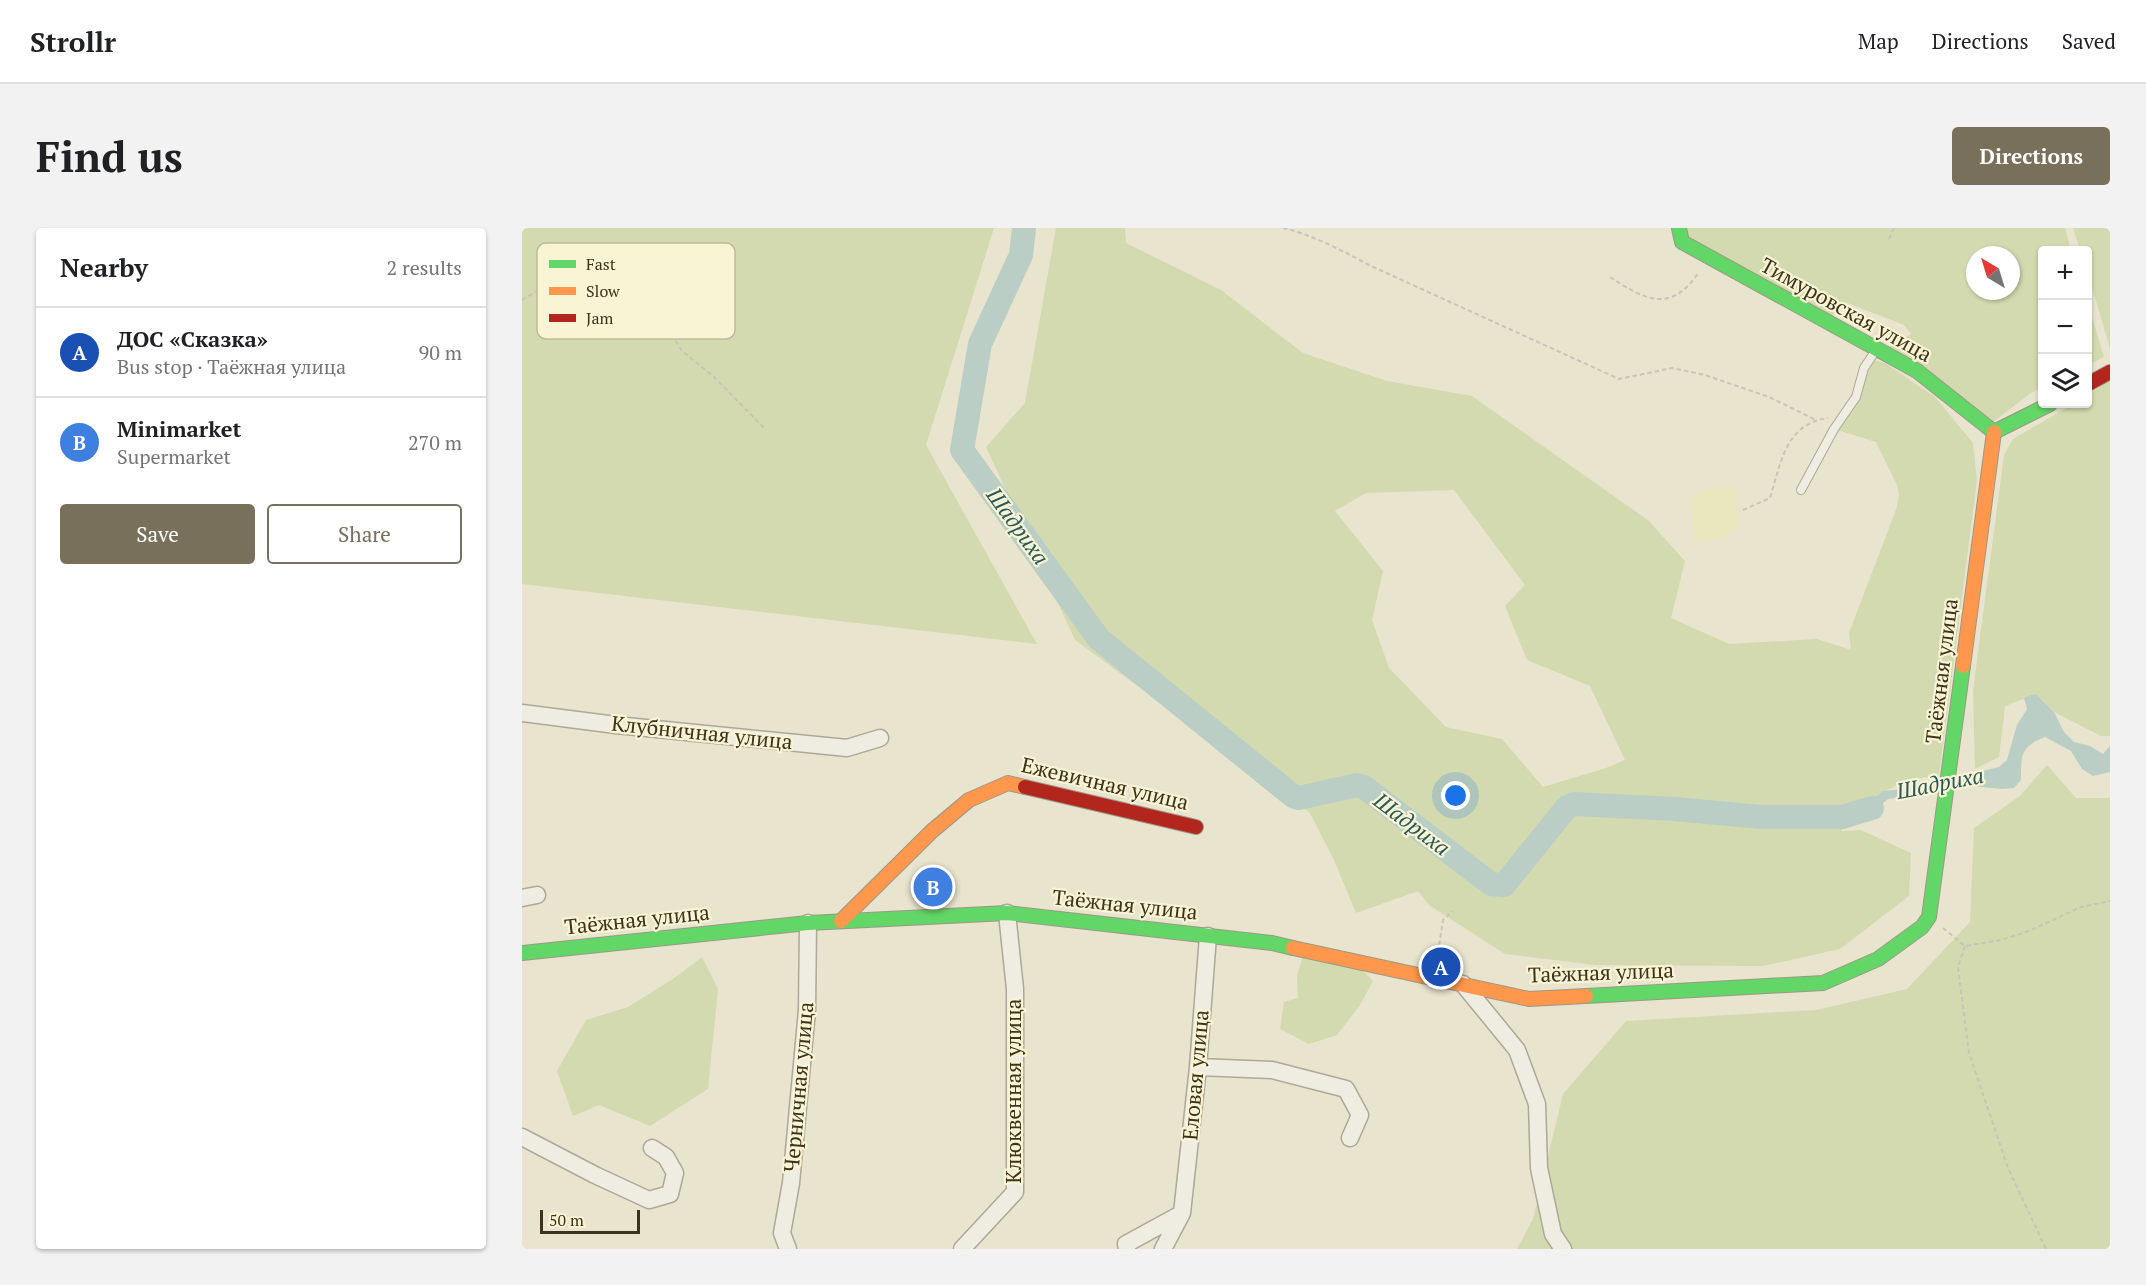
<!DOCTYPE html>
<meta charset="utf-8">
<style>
:root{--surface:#fff;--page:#f2f2f2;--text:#202124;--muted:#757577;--line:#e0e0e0;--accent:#79705b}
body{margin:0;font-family:"PT Serif",serif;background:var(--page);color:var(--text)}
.controls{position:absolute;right:18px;top:18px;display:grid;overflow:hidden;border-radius:6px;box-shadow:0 2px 4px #0004}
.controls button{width:54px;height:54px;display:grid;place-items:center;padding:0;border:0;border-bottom:2px solid var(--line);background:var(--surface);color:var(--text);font:30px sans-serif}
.compass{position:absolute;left:1444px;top:18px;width:54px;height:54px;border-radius:50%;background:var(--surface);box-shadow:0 2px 4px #0004;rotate:322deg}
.scale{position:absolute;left:18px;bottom:15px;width:100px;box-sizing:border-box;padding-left:6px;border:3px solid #3d321d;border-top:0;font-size:16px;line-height:21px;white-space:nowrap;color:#3d321d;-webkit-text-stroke:4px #f9f4d4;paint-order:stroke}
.you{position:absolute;left:934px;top:568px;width:21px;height:21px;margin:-15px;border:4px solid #fff;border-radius:50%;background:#1a73e8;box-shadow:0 0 0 9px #1a73e833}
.badge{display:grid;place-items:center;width:39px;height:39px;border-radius:50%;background:var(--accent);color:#fff;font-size:20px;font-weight:700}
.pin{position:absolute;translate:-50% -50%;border:3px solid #fff;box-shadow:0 2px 6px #0006}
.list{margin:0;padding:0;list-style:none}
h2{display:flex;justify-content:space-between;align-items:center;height:78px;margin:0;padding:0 24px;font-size:26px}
h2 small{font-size:20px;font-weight:400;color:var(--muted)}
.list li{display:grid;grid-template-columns:39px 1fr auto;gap:18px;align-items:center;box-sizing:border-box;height:90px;padding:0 24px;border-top:2px solid var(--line)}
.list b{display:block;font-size:22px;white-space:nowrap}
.list p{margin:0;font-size:20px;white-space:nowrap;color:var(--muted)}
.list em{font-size:20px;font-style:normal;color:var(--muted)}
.actions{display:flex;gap:12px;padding:18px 24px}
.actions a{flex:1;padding:14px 0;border:2px solid var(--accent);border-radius:6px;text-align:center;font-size:21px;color:var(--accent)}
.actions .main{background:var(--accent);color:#fff}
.icon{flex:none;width:33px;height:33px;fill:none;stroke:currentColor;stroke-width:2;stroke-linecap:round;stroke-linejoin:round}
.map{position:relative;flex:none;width:1588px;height:1021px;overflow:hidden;border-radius:6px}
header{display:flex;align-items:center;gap:36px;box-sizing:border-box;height:84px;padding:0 30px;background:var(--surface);border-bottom:2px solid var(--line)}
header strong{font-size:28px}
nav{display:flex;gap:33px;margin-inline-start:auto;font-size:21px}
.intro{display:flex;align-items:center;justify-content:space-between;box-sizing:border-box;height:144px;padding:0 36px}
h1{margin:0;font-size:42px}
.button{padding:15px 27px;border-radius:6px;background:var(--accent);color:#fff;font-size:21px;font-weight:700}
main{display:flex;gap:36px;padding:0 36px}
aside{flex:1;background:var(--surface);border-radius:6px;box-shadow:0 2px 4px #0004}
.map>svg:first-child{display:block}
.farmland{fill:#e9e7be}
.green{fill:#d3daaf;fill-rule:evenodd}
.water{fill:#bacec5}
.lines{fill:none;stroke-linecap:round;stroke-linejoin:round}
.river{stroke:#bacec5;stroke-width:24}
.lane-casing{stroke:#ada897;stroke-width:10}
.street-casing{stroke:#ada897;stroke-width:19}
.fast-casing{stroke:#9d9887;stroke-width:16}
.slow-casing{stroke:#9d9887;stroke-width:16}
.jam-casing{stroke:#9d9887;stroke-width:16}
.path{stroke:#c8c5b7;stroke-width:2;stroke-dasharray:4.5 3;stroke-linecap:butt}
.lane{stroke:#efede1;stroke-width:8}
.street{stroke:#efede1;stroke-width:16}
.fast{stroke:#63d668;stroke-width:14}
.slow{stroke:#ff974d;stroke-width:14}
.jam{stroke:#b3261e;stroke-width:14}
.labels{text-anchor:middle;stroke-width:4.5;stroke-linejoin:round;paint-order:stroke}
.street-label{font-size:21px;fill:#3d321d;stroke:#f9f4d4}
.water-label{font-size:22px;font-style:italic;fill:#2b595e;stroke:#f9f4d4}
.key{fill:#f9f4d4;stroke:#c1ba9d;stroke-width:1.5}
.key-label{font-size:16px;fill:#3d321d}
</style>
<header>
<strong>Strollr</strong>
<nav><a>Map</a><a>Directions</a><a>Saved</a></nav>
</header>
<div class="intro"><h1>Find us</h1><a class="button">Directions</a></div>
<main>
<aside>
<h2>Nearby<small>2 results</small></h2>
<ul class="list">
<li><span class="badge" style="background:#1a4fb4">A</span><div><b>ДОС «Сказка»</b><p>Bus stop · Таёжная улица</p></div><em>90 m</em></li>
<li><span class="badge" style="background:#3f7fe0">B</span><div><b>Minimarket</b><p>Supermarket</p></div><em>270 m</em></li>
</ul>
<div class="actions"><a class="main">Save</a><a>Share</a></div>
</aside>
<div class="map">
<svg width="1588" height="1021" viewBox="0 0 1588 1021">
<rect width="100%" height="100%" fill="#e8e4ce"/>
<path class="farmland" d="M 1189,259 L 1213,259 L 1217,296 L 1200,311 L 1171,312 L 1169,268 Z"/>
<path class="green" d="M 0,0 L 472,0 L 404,217 L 515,416 L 0,356 Z
M 534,0 L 603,0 L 604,15 L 699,62 L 781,125 L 865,153 L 950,168 L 1127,293 L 1163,333 L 1149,390 L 1207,416 L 1295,411 L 1329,422 L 1327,405 L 1375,279 L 1377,266 L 1375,257 L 1354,214 L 1312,201 L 1334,169 L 1348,131 L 1363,135 L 1413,169 L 1451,215 L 1455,252 L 1417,548 C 1380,549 1350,570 1320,589 L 1320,603 L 1339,602 L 1389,625 L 1387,668 L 1318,721 L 1241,738 L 1073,737 L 983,726 L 907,677 L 896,663 L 834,685 L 812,632 L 788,585 L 553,412 L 464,219 L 503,175 ZM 932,262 L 1003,357 L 983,378 L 1005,432 L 1068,458 L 1103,532 L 1084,540 L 1021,559 L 980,511 L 924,499 L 867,440 L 850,392 L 861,343 L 813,283 L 844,265 Z
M 1165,0 L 1543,0 L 1549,22 L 1520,22 L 1520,159 L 1509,165 L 1471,194 L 1367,120 L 1371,114 L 1389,106 L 1382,97 L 1323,74 L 1308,90 L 1167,9 ZM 1453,27 L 1489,27 L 1489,63 L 1453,63 Z
M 1551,0 L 1588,0 L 1588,120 L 1566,46 L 1566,22 L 1558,22 Z
M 1566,76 L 1582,129 L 1566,137 Z
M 1588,152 L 1588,508 L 1579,508 L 1532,484 L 1514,466 L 1483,478 L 1477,529 L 1453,541 L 1451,463 L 1482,227 L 1491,211 L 1551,176 L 1566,176 L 1566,167 Z
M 1525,537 L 1554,570 L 1588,570 L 1588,1021 L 995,1021 L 1011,991 L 1041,866 L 1104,793 L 1294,782 L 1385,761 L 1448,694 L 1452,600 L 1498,568 Z
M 781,728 L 837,739 L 851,753 L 838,777 L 815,807 L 787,816 L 758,801 L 762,774 L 776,770 L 775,748 Z
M 180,729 L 196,761 L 186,861 L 128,898 L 77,877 L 51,888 L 35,843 L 64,792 L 106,779 L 151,751 Z"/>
<path class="water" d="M 1514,466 L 1532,484 L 1542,504 L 1552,514 L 1568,518 L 1581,526 L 1588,518 L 1588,544 L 1571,548 L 1560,541 L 1549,523 L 1523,509 C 1498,519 1499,527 1499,552 L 1492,560 L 1480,561 L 1450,558 L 1366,571 L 1348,585 L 1320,589 L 1362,563 L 1393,560 L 1477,539 L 1485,532 L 1495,497 L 1505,481 L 1502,470 L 1508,467 Z"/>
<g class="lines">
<path class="river" d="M 502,0 L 499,27 L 458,116 L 440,222 L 577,411 L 771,568 L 777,570 L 835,557 L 842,559 L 969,656 L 982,657 L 1045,579 L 1053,576 L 1152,581 L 1240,589 L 1320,589 L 1350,580"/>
<defs>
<path id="lane" d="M 1279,262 L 1312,201 L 1334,169 L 1342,140 L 1354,122"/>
<path id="street" d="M 0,485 L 94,497 L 325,520 L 358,510
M 0,670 L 15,667
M 941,756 L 995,822 L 1015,876 L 1017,940 L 1031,1006 L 1041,1021
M 676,839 L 750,842 L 824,861 L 838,887 L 828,910
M 0,909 L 73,947 L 127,972 L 148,966 L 153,945 L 144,929 L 130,920
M 266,1021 L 260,1005 L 269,955 L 285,782 L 286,695
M 440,1021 L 493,964 L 493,761 L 485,685
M 605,1021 L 604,1016 L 659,986
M 641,1021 L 660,985 L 676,839 L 686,708"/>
<path id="fast" d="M 1157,0 L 1160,14 L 1395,143 L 1472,204
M 1472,204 L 1528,176
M 0,725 L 286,695 L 485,685 L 750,715 L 771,720
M 1064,768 L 1301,755 L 1356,731 L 1400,699 L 1407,689 L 1441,438"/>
<path id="slow" d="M 1441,438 L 1472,204
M 319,693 L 410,603 L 447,572 L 486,555 L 503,559
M 771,720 L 1007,771 L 1064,768"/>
<path id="jam" d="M 1566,156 L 1588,144
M 503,559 L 674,599"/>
</defs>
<use href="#lane" class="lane-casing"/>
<use href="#street" class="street-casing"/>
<use href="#fast" class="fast-casing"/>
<use href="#slow" class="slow-casing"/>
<use href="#jam" class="jam-casing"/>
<path class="path" d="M 761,0 C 791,7 819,22 847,37 L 1097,151 L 1150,140 L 1183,147 L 1247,169 L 1294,192
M 1367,11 L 1372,0
M 1088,49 C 1123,72 1149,86 1177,44
M 0,72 L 45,45 L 88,33 L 110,35 L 129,54 L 137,81 L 148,104 L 160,123 L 192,149 L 244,202
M 1221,282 L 1248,270 C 1259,235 1263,196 1306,190
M 1421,700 L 1443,718 L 1479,712 L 1507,703 L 1559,679 L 1588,673
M 1443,718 L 1436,739 L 1447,825 L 1486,940 L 1524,1021
M 915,732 L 921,692 L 931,683"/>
<use href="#lane" class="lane"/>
<use href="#street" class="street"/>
<use href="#fast" class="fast"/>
<use href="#slow" class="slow"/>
<use href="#jam" class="jam"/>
</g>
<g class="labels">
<g class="street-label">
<text transform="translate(1324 82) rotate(29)" y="7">Тимуровская улица</text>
<text transform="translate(1420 443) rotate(-83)" y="7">Таёжная улица</text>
<text transform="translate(180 505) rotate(6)" y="7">Клубничная улица</text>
<text transform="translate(583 556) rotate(13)" y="7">Ежевичная улица</text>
<text transform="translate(603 677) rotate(6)" y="7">Таёжная улица</text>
<text transform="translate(115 692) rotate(-6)" y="7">Таёжная улица</text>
<text transform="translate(1079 745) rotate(-2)" y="7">Таёжная улица</text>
<text transform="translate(674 847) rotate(-85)" y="7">Еловая улица</text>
<text transform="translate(277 859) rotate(-85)" y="7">Черничная улица</text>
<text transform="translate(492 863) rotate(-90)" y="7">Клюквенная улица</text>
</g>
<g class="water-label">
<text transform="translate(496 298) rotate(54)" y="8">Шадриха</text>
<text transform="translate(1418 555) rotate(-11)" y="8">Шадриха</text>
<text transform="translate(890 596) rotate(37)" y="8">Шадриха</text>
</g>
</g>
<rect x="15" y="15" width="198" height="96" rx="9" class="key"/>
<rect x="27" y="32" width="27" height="8" fill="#63d668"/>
<rect x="27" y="59" width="27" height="8" fill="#ff974d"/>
<rect x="27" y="86" width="27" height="8" fill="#b3261e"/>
<g class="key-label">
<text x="64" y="42">Fast</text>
<text x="64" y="69">Slow</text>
<text x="64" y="96">Jam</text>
</g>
</svg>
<div class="controls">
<button>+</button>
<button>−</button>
<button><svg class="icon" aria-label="layers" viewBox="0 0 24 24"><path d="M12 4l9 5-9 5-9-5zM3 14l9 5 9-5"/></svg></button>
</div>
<svg class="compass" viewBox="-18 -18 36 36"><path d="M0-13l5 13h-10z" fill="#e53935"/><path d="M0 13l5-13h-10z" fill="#757577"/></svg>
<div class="scale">50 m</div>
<div class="you"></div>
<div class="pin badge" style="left:919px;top:739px;background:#1a4fb4">A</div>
<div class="pin badge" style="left:411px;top:659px;background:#3f7fe0">B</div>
</div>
</main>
